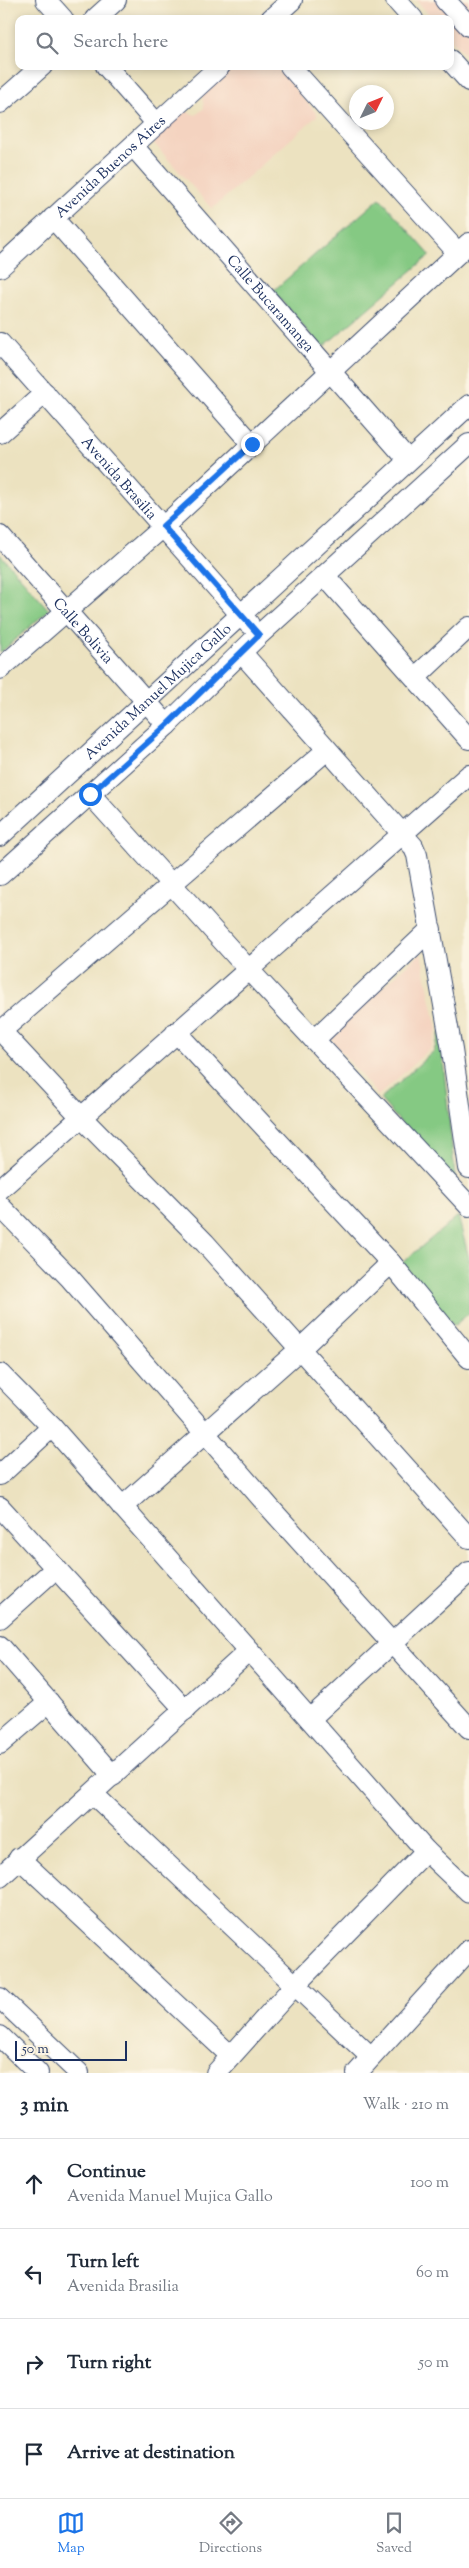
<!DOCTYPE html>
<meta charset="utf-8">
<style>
:root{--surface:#fff;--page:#f6f6f7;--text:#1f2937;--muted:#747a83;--line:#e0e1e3;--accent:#1a73e8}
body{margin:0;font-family:"Sorts Mill Goudy",serif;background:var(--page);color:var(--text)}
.compass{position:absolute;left:349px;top:85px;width:45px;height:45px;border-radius:50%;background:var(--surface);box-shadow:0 2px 8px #0003;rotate:47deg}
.scale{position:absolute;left:15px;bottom:12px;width:112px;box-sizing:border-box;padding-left:5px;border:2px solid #1b2f5e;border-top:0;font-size:14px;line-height:18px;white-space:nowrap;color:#1b2f5e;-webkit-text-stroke:4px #fcf5e5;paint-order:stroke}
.stop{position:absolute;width:15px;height:15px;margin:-11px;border:4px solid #1a73e8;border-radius:50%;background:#fff}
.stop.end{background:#1a73e8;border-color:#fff;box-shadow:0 1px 5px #0008}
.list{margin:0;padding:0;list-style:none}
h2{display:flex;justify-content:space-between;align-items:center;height:65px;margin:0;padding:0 20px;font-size:21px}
h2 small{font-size:16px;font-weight:400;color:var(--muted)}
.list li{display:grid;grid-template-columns:32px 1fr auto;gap:15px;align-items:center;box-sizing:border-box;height:90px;padding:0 20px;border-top:1px solid var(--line)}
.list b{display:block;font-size:19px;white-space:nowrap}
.list p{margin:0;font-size:16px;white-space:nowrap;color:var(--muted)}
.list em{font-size:16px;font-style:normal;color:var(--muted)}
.icon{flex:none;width:28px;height:28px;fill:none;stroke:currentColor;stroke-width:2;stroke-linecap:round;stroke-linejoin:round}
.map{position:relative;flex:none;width:469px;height:2073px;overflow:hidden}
.search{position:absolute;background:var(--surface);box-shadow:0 2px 8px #0003;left:15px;right:15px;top:15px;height:55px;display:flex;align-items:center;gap:12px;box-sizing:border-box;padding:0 18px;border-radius:10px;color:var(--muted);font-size:19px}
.sheet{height:425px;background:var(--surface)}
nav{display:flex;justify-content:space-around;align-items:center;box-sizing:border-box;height:70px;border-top:1px solid var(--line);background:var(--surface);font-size:14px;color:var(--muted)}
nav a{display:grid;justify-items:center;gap:2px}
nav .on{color:var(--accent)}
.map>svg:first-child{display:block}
.built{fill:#f4d3c0}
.green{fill:#85c983;stroke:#507c70}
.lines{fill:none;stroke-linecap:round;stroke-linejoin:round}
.minor-casing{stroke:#3a4a6d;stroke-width:22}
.minor{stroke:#fff;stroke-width:20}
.route{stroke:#1a73e8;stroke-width:6}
.labels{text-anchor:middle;stroke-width:4.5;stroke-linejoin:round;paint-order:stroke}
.street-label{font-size:15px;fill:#1b2f5e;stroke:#fcf5e5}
</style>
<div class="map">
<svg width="469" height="2073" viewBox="0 0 469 2073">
<rect width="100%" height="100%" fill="#fcf5e5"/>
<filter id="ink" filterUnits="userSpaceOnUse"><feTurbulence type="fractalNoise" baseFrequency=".02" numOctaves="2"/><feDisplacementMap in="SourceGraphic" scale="10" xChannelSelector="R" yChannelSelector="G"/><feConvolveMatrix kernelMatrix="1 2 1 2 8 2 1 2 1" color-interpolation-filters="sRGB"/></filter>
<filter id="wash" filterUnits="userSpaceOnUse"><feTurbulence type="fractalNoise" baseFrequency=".0096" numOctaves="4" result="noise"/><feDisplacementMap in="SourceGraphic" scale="20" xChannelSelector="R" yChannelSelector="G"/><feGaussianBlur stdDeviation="1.12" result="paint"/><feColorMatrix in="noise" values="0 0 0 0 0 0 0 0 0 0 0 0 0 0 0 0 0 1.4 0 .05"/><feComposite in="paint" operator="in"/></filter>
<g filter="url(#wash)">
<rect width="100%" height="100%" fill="#ece2c0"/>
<path class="built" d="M 416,0 L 469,0 L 469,59 L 450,38 L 450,19 L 433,19 Z
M 234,66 L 276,66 L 318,115 L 212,209 L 152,141 L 184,111 L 196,115 L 204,108 L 202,95 Z
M 421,953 L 437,1030 L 431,1048 L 378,1096 L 328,1036 Z"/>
<path class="green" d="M 380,198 L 430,255 L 322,348 L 273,291 Z
M 0,554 L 49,610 L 0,653 Z
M 440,1032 L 456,1186 L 380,1099 L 434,1051 Z
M 458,1216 L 469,1258 L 469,1313 L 454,1326 L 402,1263 Z"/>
</g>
<g filter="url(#ink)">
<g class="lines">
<defs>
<g id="minor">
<path d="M 46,0 L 63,19"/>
<path d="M 396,0 L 413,19"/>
<path d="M 445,0 L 469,26"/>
<path d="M 95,19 L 116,0"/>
<path d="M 271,19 L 292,0"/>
<path d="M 450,60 L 469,81"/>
<path d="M 106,66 L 157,124"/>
<path d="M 290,66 L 458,253"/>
<path d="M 0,103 L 42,66"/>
<path id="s1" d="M 133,146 L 408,460"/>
<path d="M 53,218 L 252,444"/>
<path id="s2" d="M 0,267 L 220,66"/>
<path id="s3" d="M 0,343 L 249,624"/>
<path d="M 0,433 L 45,393"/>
<path id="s4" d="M 0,536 L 167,725"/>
<path d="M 325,576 L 469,739"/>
<path d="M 241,652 L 413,846 L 417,855 L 452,1050 L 469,1168"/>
<path d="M 0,669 L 163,527 L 469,243"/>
<path d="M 416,677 L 469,627"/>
<path d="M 90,794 L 248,969 L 469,1206"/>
<path id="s5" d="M 0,836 L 469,405"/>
<path d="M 0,875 L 167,725 L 259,635 L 469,444"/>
<path d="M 0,1030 L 81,1117 L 205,1243 L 469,1538"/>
<path d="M 0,1032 L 327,750"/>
<path d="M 176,1032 L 391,1263 L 469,1358"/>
<path d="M 314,1040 L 431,929"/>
<path d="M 0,1189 L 469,775"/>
<path d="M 0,1206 L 69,1277 L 271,1509 L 469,1728"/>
<path d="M 0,1374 L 52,1427 L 426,1851 L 469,1892"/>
<path d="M 0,1475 L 52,1427"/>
<path d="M 0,1507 L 185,1710"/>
<path d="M 122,1507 L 300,1349 L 391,1263"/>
<path d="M 0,1618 L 56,1568"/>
<path d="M 0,1646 L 113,1776"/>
<path d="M 310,1719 L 469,1572"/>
<path d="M 0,1744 L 49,1702"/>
<path d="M 93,1794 L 371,2057"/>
<path d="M 19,1858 L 231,2056"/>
<path d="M 0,1877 L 249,1651"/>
<path d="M 0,1998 L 79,2073"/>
<path d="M 0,2036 L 38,2073"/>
<path d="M 216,2073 L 294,1986 L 426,1851"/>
<path d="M 357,2073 L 469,1950"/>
</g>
</defs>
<use href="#minor" class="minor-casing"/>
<use href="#minor" class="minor"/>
</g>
</g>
<g class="lines" filter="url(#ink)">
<path class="route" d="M 90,794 L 167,725 L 259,635 L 163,526 L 252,444"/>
</g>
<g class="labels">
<g class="street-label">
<text dy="5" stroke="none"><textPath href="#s2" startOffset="149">Avenida Buenos Aires</textPath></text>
<text dy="5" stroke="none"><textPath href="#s1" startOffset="209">Calle Bucaramanga</textPath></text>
<text dy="5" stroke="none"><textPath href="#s3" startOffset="180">Avenida Brasilia</textPath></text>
<text dy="5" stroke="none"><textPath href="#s4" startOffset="126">Calle Bolivia</textPath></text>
<text dy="5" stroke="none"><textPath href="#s5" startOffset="214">Avenida Manuel Mujica Gallo</textPath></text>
</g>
</g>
</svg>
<svg class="compass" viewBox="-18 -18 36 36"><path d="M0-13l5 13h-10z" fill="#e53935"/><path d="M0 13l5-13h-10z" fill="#747a83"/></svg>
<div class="scale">50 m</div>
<div class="stop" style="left:90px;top:794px"></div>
<div class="stop end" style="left:252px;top:444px"></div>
<div class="search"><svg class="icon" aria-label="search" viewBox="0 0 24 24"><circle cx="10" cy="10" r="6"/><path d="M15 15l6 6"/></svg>Search here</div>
</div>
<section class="sheet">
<h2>3 min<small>Walk · 210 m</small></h2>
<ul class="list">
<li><svg class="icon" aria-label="ahead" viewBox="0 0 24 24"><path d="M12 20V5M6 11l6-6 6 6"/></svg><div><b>Continue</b><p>Avenida Manuel Mujica Gallo</p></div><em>100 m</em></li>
<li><svg class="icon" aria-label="left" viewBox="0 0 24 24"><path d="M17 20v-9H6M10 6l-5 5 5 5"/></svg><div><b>Turn left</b><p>Avenida Brasilia</p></div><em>60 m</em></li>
<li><svg class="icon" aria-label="right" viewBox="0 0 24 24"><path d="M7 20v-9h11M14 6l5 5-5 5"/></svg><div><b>Turn right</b></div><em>50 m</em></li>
<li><svg class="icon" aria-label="arrive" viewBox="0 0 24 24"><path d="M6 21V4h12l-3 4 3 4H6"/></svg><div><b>Arrive at destination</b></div></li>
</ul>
</section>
<nav>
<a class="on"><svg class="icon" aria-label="map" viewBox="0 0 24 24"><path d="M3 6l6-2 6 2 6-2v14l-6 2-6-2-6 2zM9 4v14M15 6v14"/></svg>Map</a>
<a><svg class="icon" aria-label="directions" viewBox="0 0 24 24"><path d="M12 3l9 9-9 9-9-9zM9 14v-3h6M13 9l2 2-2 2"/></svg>Directions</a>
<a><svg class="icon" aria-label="saved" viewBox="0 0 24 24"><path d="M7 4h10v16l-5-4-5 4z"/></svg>Saved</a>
</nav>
